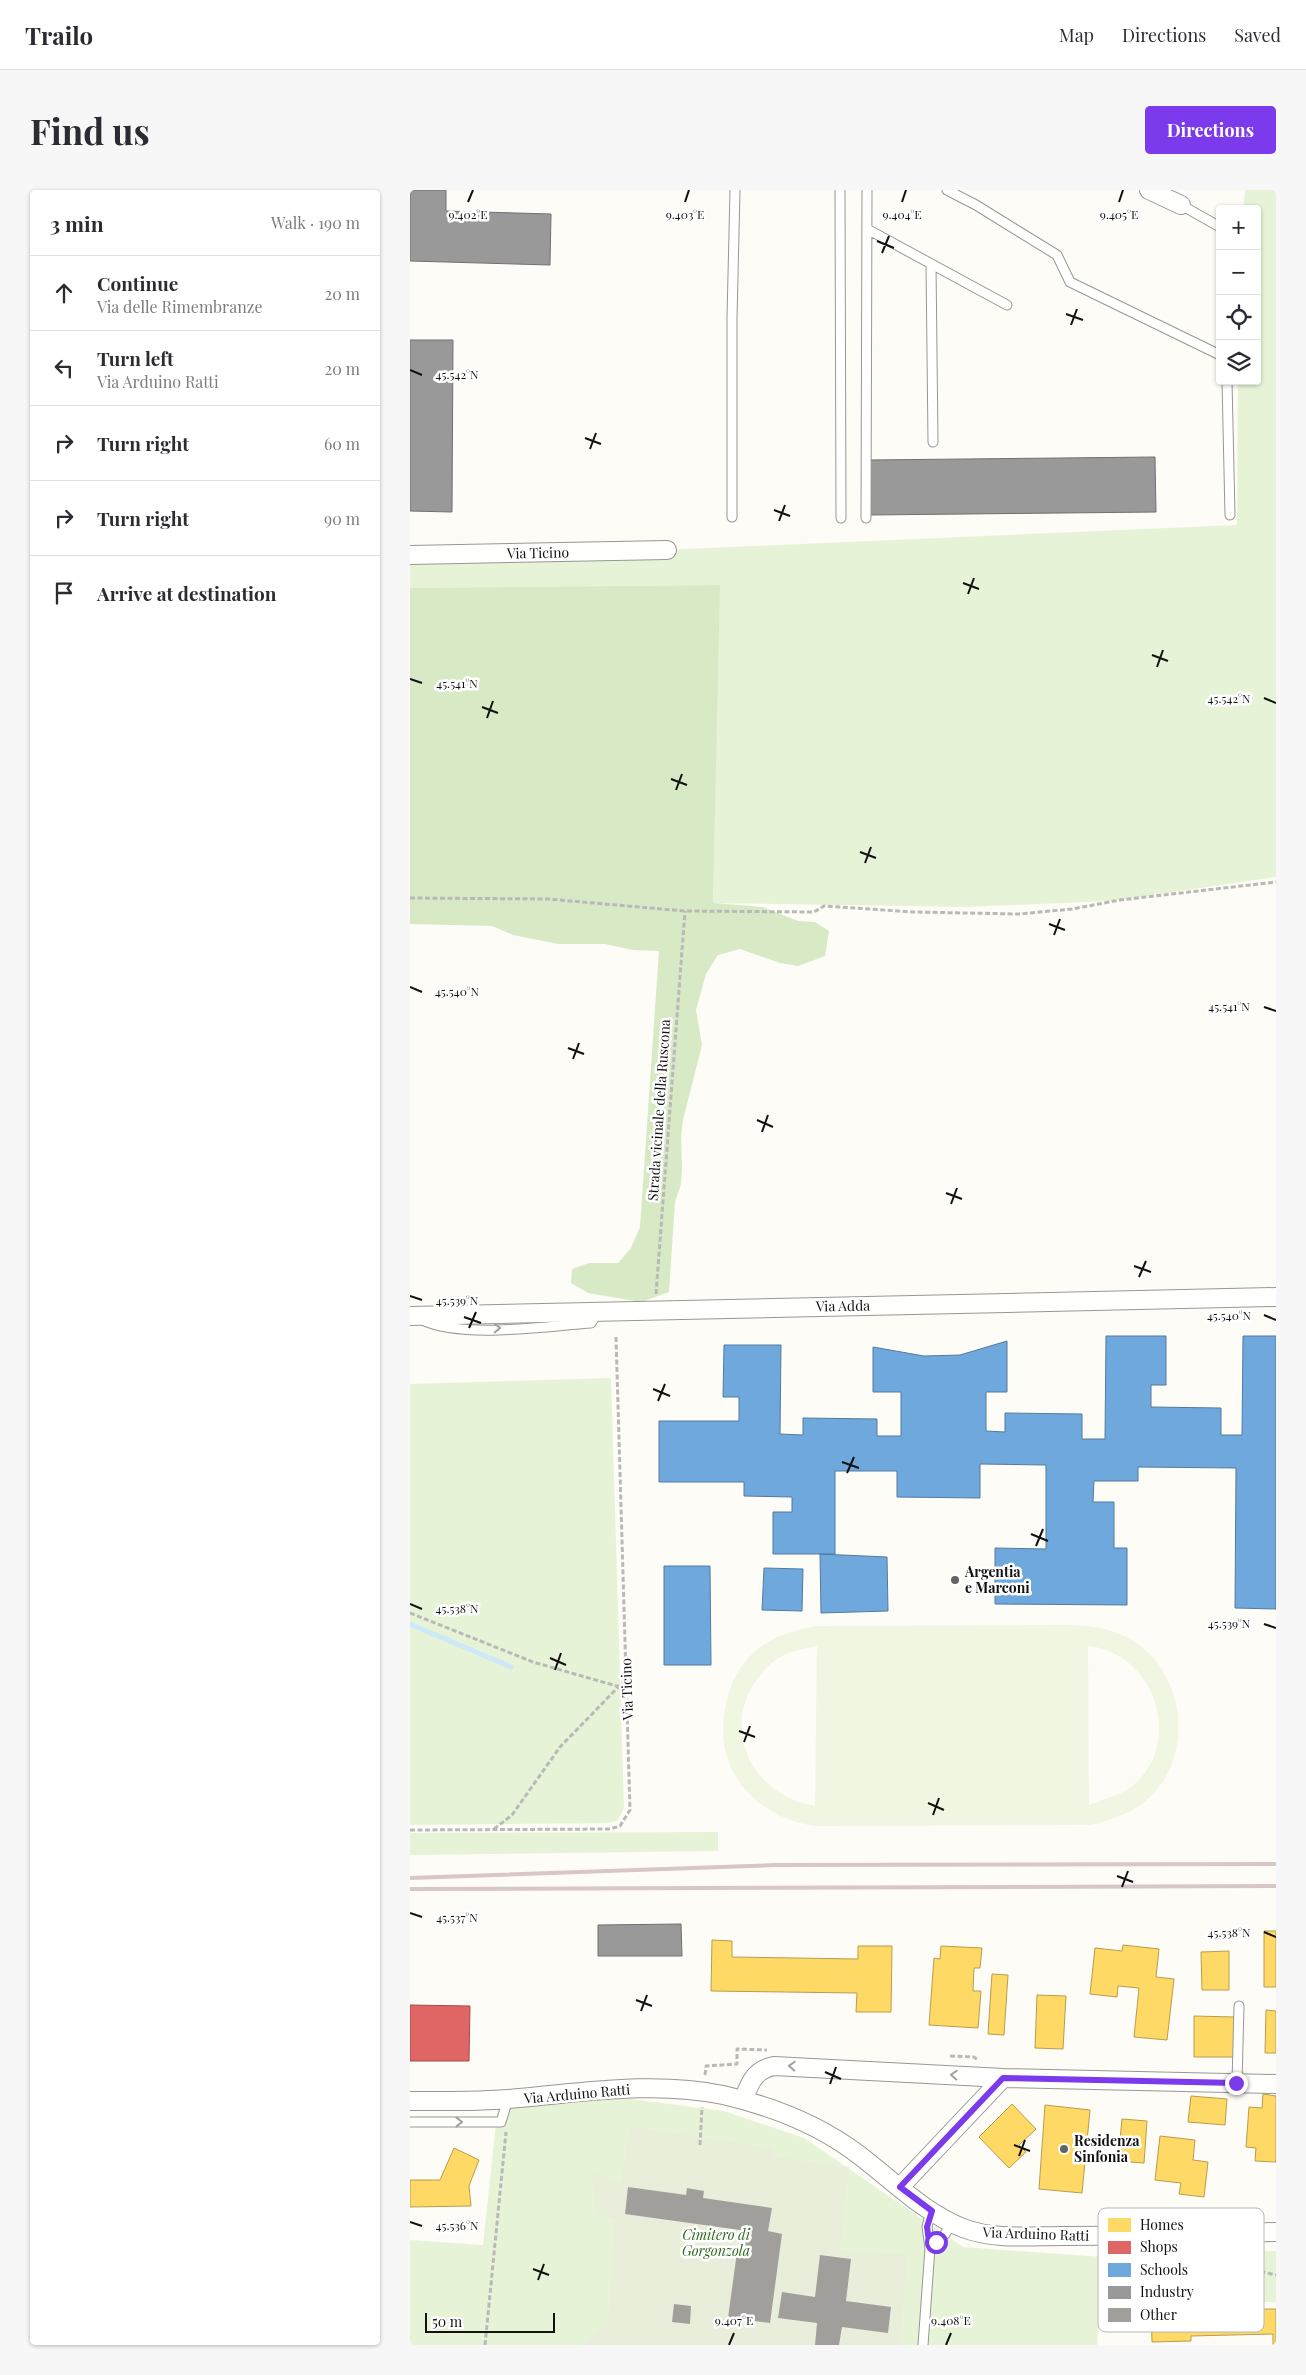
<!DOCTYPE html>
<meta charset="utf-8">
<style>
:root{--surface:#fff;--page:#f7f7f7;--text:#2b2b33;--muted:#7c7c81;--line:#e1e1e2;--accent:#7c3aed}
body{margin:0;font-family:"Playfair Display",serif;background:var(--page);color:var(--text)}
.controls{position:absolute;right:15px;top:15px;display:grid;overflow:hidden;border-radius:5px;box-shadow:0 1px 4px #0004}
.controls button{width:45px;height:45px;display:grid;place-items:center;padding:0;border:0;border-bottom:1px solid var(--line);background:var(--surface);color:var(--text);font:25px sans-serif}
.scale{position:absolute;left:15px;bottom:12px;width:130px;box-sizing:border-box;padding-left:5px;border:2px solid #111;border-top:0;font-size:14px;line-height:18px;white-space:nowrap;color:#111;-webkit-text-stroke:4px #fff;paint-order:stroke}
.stop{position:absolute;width:15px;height:15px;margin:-11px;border:4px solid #7c3aed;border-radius:50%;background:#fff}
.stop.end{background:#7c3aed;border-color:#fff;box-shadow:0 1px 5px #0008}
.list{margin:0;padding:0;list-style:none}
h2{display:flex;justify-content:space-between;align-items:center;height:65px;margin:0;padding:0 20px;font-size:21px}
h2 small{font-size:16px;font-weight:400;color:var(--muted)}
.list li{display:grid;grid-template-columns:32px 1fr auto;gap:15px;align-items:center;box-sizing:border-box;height:75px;padding:0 20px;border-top:1px solid var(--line)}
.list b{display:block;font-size:19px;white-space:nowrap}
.list p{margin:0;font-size:16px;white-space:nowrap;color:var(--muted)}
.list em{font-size:16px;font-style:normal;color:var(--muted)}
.icon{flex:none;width:28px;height:28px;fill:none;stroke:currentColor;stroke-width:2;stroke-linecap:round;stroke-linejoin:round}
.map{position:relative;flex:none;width:866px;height:2155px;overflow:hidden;border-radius:5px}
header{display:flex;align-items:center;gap:30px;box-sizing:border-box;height:70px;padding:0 25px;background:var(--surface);border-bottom:1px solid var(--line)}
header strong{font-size:24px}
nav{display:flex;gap:28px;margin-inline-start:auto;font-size:18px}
.intro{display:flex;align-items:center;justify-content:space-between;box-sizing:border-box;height:120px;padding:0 30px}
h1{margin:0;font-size:35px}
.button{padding:12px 22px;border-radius:5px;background:var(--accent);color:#fff;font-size:18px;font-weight:700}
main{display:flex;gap:30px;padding:0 30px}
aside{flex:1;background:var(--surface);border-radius:5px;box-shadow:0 1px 4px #0004}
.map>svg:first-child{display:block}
.green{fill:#e7f3d7}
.forest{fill:#d8eac5}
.cemetery{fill:#e9eedb}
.pitch{fill:#f0f6e1;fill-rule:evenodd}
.homes{fill:#ffd966;stroke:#b89d4c}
.shops{fill:#e06666;stroke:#a24c4c}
.schools{fill:#6fa8dc;stroke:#537b9f}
.industry{fill:#999;stroke:#707070}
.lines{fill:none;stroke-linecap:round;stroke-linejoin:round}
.stream{stroke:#cde8f7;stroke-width:5}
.building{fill:#a19f9c}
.lane-casing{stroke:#979795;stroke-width:11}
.street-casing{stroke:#979795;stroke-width:20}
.path{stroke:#b9b9b8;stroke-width:3;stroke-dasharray:5 2.5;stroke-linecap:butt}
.lane{stroke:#fffffe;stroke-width:9}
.street{stroke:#fffffe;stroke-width:18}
.rail{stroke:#d9c6c7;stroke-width:4}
.oneway{stroke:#a0a09f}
.route{stroke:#7c3aed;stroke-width:6}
.ticks{fill:none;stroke:#111;stroke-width:2}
.poi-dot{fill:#646362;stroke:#fff;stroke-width:2}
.labels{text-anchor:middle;stroke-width:5;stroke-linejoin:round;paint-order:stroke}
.street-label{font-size:14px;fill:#111;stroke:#fff}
.poi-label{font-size:14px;font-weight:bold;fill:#111;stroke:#fff;text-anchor:start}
.park-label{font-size:14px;font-style:italic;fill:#2f6b1f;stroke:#fff}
.key{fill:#fff;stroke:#b8b8b8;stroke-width:1}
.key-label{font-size:14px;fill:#111}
.ticks-label{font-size:12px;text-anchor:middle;fill:#111;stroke:#fff;stroke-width:5;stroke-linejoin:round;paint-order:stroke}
</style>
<header>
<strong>Trailo</strong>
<nav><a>Map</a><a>Directions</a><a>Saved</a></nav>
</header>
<div class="intro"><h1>Find us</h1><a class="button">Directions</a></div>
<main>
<aside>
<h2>3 min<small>Walk · 190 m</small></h2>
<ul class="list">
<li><svg class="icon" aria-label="ahead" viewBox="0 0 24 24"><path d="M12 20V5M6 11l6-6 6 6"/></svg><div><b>Continue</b><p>Via delle Rimembranze</p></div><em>20 m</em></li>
<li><svg class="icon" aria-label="left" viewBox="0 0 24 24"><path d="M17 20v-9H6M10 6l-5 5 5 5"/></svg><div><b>Turn left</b><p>Via Arduino Ratti</p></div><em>20 m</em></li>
<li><svg class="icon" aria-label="right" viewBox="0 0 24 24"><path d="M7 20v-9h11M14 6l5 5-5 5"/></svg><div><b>Turn right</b></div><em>60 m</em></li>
<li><svg class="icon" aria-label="right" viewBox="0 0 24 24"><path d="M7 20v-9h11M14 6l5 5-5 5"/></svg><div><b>Turn right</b></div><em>90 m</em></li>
<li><svg class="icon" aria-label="arrive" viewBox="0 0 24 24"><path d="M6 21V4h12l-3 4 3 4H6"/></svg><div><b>Arrive at destination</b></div></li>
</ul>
</aside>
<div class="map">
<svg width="866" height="2155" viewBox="0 0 866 2155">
<rect width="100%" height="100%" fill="#fdfcf7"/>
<path class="green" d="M 835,0 L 866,0 L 866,687 L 702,711 L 556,717 L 303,713 L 309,395 L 0,398 L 0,371 L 827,335 L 828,191 L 847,191 L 847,19 L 833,19 Z
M 201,1188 L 214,1618 L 208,1630 L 199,1633 L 0,1635 L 0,1194 Z
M 308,1642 L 308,1661 L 0,1665 L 0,1643 Z
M 220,1909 L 314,1921 L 394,1948 L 553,2057 L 693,2067 L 694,2062 L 866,2061 L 866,2112 L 690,2112 L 687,2155 L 0,2155 L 0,2050 L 73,2055 L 88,1915 Z"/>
<path class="forest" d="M 310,395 L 303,713 L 353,717 L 388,731 L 405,732 L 419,741 L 415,766 L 388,776 L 370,773 L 330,759 L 308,765 L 296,784 L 286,820 L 292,855 L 273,930 L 271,948 L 272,978 L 271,994 L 265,1012 L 259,1102 L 231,1112 L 178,1103 L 161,1093 L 162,1079 L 179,1073 L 208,1073 L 221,1058 L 230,1037 L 249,761 L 223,760 L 195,754 L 148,754 L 103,745 L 82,736 L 0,734 L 0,398 Z"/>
<path class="cemetery" d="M 220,1936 L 363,1959 L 365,1967 L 439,1977 L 430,2060 L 497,2065 L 490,2155 L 171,2155 L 198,2134 L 205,2029 L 185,2024 L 182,1982 L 211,1993 Z"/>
<path class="pitch" d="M 662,1435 C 682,1436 700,1438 718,1448 C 779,1480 787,1576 729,1616 C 714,1626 697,1631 680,1635 L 404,1636 C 337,1624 299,1572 318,1506 C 323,1486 337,1465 355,1454 C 371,1444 387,1440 405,1436 ZM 407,1456 L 405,1616 C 331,1603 305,1520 364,1471 C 376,1462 392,1459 407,1456 ZM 678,1456 C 746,1462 777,1558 718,1599 C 708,1606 691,1610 679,1615 Z"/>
<path class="homes" d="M 854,1741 L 866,1741 L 866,1797 L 854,1797 Z
M 302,1750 L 322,1751 L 322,1767 L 448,1769 L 448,1756 L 482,1756 L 481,1822 L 446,1822 L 447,1803 L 301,1801 Z
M 713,1755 L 749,1759 L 746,1787 L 764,1789 L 757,1850 L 724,1847 L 729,1798 L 708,1796 L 707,1807 L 680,1804 L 685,1758 L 712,1761 Z
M 531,1756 L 572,1758 L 570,1778 L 564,1778 L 563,1801 L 571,1801 L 568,1838 L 519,1835 L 524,1768 L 530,1769 Z
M 819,1761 L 819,1800 L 792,1800 L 791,1762 Z
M 582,1784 L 598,1785 L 594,1845 L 578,1844 Z
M 627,1805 L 656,1806 L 653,1859 L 625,1858 Z
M 856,1820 L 866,1821 L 866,1863 L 855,1863 Z
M 784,1826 L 825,1827 L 824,1867 L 784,1867 Z
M 853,1904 L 866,1906 L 866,1972 L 845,1971 L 846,1958 L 836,1957 L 839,1917 L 852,1918 Z
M 781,1906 L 817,1909 L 815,1935 L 778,1932 Z
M 602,1914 L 626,1939 L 609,1955 L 616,1962 L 599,1978 L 569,1947 Z
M 635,1915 L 680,1920 L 672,2003 L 629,1999 Z
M 712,1929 L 737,1931 L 734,1973 L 708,1971 Z
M 750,1946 L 785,1950 L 783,1970 L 798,1972 L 794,2007 L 769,2004 L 771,1993 L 745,1990 Z
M 44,1958 L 69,1970 L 59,1996 L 61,2016 L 0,2017 L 0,1990 L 30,1990 Z
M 866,2119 L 866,2155 L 863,2155 L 863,2144 L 781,2146 L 781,2151 L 742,2152 L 741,2120 Z"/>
<path class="shops" d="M 0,1815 L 60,1816 L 59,1871 L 0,1871 Z"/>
<path class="schools" d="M 696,1146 L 756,1146 L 756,1195 L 741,1195 L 741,1217 L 811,1218 L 811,1245 L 832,1245 L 833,1146 L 866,1146 L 866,1419 L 825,1418 L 826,1278 L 728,1277 L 728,1291 L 684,1291 L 683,1312 L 704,1312 L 704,1358 L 717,1358 L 717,1415 L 585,1414 L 585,1358 L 636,1359 L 636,1275 L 570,1274 L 570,1308 L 487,1307 L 487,1281 L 425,1281 L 425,1364 L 363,1364 L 363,1322 L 382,1322 L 382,1307 L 334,1306 L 334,1292 L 249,1292 L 249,1231 L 329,1231 L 329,1207 L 313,1207 L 314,1155 L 371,1155 L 370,1244 L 393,1245 L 393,1228 L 467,1229 L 467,1246 L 491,1246 L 491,1202 L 463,1202 L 463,1157 L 514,1166 L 550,1165 L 597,1151 L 597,1202 L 576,1202 L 576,1241 L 595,1242 L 595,1223 L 672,1224 L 672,1249 L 695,1249 Z
M 410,1364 L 477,1367 L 478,1421 L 411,1423 Z
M 254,1376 L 300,1376 L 301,1475 L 254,1475 Z
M 354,1378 L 393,1379 L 392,1421 L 352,1420 Z"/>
<path class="industry" d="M 0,0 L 36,0 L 36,21 L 141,24 L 140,75 L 0,71 Z
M 0,150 L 43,150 L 42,322 L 0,321 Z
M 745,267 L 746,322 L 459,325 L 459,270 Z
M 271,1734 L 272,1766 L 188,1766 L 188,1735 Z"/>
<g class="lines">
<path class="stream" d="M 0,1434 L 101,1477"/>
</g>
<path class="building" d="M 218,1997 L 276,2005 L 277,1998 L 294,2001 L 293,2008 L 362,2018 L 358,2041 L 372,2044 L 360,2133 L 318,2128 L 330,2040 L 215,2024 Z
M 410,2065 L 441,2069 L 436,2111 L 481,2117 L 478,2143 L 432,2137 L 429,2155 L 405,2155 L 407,2133 L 368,2128 L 372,2102 L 405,2107 Z
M 264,2114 L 281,2116 L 280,2134 L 262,2132 Z"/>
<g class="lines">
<defs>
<path id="lane" d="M 430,0 L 431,328
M 537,0 L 566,15 L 647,65 L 660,92 L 810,165
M 771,15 L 810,37
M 457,39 L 597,115
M 521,74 L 523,252
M 817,191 L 820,325
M 322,327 L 322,128 L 325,0
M 456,328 L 457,0
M 12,1130 C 53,1149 136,1136 181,1133 L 188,1122
M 827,1893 L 829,1816
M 0,1932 L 91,1932 L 98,1909
M 521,2021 L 517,2037 L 520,2058 L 535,2044 L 542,2033
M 513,2155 L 520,2058"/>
<path id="street" d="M 739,0 L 771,15
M 0,365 L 257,360
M 0,1126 L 866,1107
M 333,1910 C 340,1893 344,1880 364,1876 L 593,1888 L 866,1894
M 0,1911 C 36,1911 73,1912 109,1908 C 177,1902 246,1891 313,1905 C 361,1916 410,1935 449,1965 C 482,1990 514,2023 553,2038 C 584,2050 619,2046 652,2046 C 724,2046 795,2044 866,2042
M 490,1997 L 593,1888"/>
</defs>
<use href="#lane" class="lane-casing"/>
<use href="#street" class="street-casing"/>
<path class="path" d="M 0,708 L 138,709 L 275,721 L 404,722 L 414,716 L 503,722 L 609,724 L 662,719 L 710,710 L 866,692
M 246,1104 L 275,721
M 0,1423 L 123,1472 L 210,1497
M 84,1639 L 102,1625 L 150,1557 L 216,1489
M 0,1640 L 200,1639 L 210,1636 L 220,1620 L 206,1147
M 540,1866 L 564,1867 L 568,1870
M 295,1885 L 296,1876 L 327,1874 L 327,1859 L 357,1860
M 290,1955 L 292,1917
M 799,2080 C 822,2071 843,2080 866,2085
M 75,2155 L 96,1942"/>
<use href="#lane" class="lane"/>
<use href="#street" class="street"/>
<path class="rail" d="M 0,1688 L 365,1675 L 866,1674
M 0,1699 L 866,1696"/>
</g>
<defs><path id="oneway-chevron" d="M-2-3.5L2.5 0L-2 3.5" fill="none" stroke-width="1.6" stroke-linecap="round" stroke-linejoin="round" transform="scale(1.25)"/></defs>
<g class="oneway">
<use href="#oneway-chevron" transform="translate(87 1138) rotate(-2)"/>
<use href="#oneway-chevron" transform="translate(382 1876) rotate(-177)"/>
<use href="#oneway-chevron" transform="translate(544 1885) rotate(-177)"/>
<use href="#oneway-chevron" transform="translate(49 1932)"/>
</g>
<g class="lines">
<path class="route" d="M 526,2052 L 520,2058 L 517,2037 L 522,2021 L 490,1997 L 593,1888 L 826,1893"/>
</g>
<path class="ticks" d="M 58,12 L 63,0M 275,12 L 279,0M 492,12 L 496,0M 709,12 L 713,0M 467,51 L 484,58M 472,63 L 479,46M 656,124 L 673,130M 661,135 L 667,119M 0,180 L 12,185M 175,248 L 191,254M 180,259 L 186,243M 364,320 L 380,326M 369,331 L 375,315M 553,393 L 569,399M 558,404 L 564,388M 742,465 L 758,471M 747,477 L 753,460M 0,489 L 12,493M 854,508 L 866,513M 72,517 L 88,523M 77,528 L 83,511M 261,589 L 277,595M 266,600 L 272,584M 450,662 L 466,668M 455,673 L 461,657M 639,734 L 655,740M 644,745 L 650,729M 0,797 L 12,802M 854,817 L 866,821M 158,858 L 174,864M 163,869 L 169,853M 347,930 L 363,937M 352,942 L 358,925M 536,1003 L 552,1009M 541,1014 L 547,998M 724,1076 L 741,1082M 729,1087 L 736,1071M 0,1106 L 12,1110M 854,1125 L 866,1130M 54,1127 L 71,1133M 59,1138 L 66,1122M 243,1199 L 260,1206M 248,1211 L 255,1194M 432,1272 L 449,1278M 437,1283 L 444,1267M 621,1344 L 638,1351M 626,1356 L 633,1339M 0,1414 L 12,1419M 854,1434 L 866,1438M 140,1468 L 156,1475M 145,1480 L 151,1463M 329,1541 L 345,1547M 334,1552 L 340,1536M 518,1613 L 534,1620M 523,1625 L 529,1608M 707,1686 L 723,1692M 712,1697 L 718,1681M 0,1723 L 12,1727M 854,1742 L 866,1747M 226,1810 L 242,1816M 231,1821 L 237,1805M 415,1882 L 431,1889M 420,1894 L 426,1877M 604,1955 L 620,1961M 609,1966 L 615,1950M 0,2032 L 12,2036M 123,2079 L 139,2085M 128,2090 L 134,2074M 319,2155 L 324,2143M 536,2155 L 541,2143"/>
<g class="poi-dot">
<circle cx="545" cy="1390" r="5"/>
<circle cx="654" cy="1959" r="5"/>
</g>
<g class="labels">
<g class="street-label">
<text transform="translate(128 363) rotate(-1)" y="5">Via Ticino</text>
<text transform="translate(249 920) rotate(-86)" y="5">Strada vicinale della Ruscona</text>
<text transform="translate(433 1116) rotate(-1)" y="5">Via Adda</text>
<text transform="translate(217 1499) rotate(-92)" y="5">Via Ticino</text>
<text transform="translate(167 1904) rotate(-5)" y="5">Via Arduino Ratti</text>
<text transform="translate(626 2044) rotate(2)" y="5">Via Arduino Ratti</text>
</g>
<g class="poi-label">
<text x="555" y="1387">Argentia<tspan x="555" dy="16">e Marconi</tspan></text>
<text x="664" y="1956">Residenza<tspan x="664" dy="16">Sinfonia</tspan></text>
</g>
<g class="park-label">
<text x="306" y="2050">Cimitero di<tspan x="306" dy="16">Gorgonzola</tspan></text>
</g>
</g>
<rect x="688" y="2018" width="166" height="124" rx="8" class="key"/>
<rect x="698" y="2028" width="23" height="14" fill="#ffd966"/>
<rect x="698" y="2051" width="23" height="13" fill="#e06666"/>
<rect x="698" y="2073" width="23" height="14" fill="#6fa8dc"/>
<rect x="698" y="2096" width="23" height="13" fill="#999"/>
<rect x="698" y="2118" width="23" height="14" fill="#a19f9c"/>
<g class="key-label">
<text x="730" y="2040">Homes</text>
<text x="730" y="2062">Shops</text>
<text x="730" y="2085">Schools</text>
<text x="730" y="2107">Industry</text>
<text x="730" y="2130">Other</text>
</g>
<g class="ticks-label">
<text x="58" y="29">9.402°E</text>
<text x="275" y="29">9.403°E</text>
<text x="492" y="29">9.404°E</text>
<text x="709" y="29">9.405°E</text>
<text x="47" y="189">45.542°N</text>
<text x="47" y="498">45.541°N</text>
<text x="819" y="513">45.542°N</text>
<text x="47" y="806">45.540°N</text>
<text x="819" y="821">45.541°N</text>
<text x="47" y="1115">45.539°N</text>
<text x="819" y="1130">45.540°N</text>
<text x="47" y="1423">45.538°N</text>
<text x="819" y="1438">45.539°N</text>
<text x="47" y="1732">45.537°N</text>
<text x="819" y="1747">45.538°N</text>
<text x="47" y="2040">45.536°N</text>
<text x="324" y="2135">9.407°E</text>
<text x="541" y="2135">9.408°E</text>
</g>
</svg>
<div class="controls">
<button>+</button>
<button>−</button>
<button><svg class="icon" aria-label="locate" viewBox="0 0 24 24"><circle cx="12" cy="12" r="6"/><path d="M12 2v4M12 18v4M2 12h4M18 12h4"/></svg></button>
<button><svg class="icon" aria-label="layers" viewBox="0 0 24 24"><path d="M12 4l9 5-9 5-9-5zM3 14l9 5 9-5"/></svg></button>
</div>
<div class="scale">50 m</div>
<div class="stop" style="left:526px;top:2052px"></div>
<div class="stop end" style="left:826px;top:1893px"></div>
</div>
</main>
